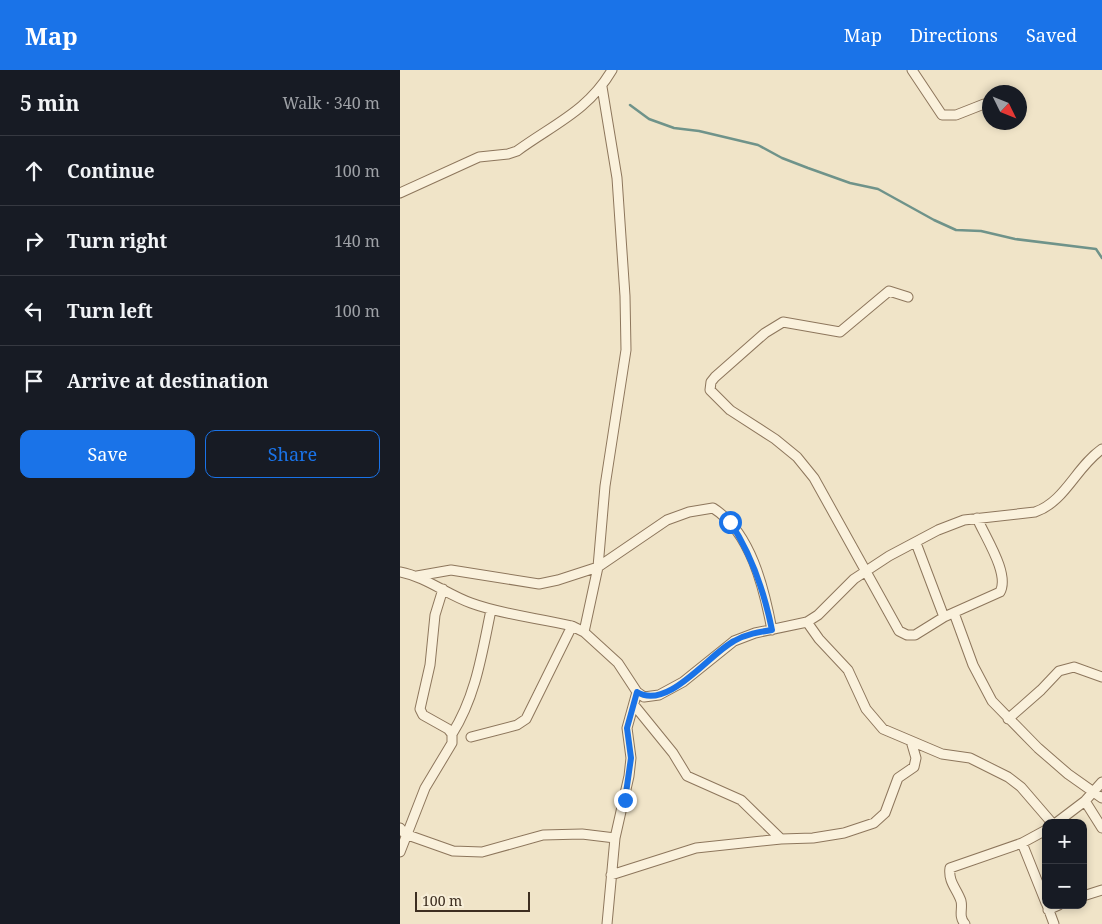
<!DOCTYPE html>
<meta charset="utf-8">
<style>
:root{--surface:#171b24;--page:#20242c;--text:#f1f3f6;--muted:#9ea1a6;--line:#363941;--accent:#1a73e8}
body{margin:0;font-family:"Noto Serif",serif;background:var(--page);color:var(--text)}
.controls{position:absolute;right:15px;bottom:15px;display:grid;overflow:hidden;border-radius:10px;box-shadow:0 2px 8px #0003}
.controls button{width:45px;height:45px;display:grid;place-items:center;padding:0;border:0;border-bottom:1px solid var(--line);background:var(--surface);color:var(--text);font:25px sans-serif}
.compass{position:absolute;left:582px;top:15px;width:45px;height:45px;border-radius:50%;background:var(--surface);box-shadow:0 2px 8px #0003;rotate:133deg}
.scale{position:absolute;left:15px;bottom:12px;width:115px;box-sizing:border-box;padding-left:5px;border:2px solid #3d2e20;border-top:0;font-size:14px;line-height:18px;white-space:nowrap;color:#3d2e20;-webkit-text-stroke:4px #f7eed8;paint-order:stroke}
.stop{position:absolute;width:15px;height:15px;margin:-11px;border:4px solid #1a73e8;border-radius:50%;background:#fff}
.stop.end{background:#1a73e8;border-color:#fff;box-shadow:0 1px 5px #0008}
.list{margin:0;padding:0;list-style:none}
h2{display:flex;justify-content:space-between;align-items:center;height:65px;margin:0;padding:0 20px;font-size:21px}
h2 small{font-size:16px;font-weight:400;color:var(--muted)}
.list li{display:grid;grid-template-columns:32px 1fr auto;gap:15px;align-items:center;box-sizing:border-box;height:70px;padding:0 20px;border-top:1px solid var(--line)}
.list b{display:block;font-size:19px;white-space:nowrap}
.list em{font-size:16px;font-style:normal;color:var(--muted)}
.actions{display:flex;gap:10px;padding:15px 20px}
.actions a{flex:1;padding:11px 0;border:1px solid var(--accent);border-radius:10px;text-align:center;font-size:18px;color:var(--accent)}
.actions .main{background:var(--accent);color:#fff}
.icon{flex:none;width:28px;height:28px;fill:none;stroke:currentColor;stroke-width:2;stroke-linecap:round;stroke-linejoin:round}
.map{position:relative;flex:none;width:702px;height:854px;overflow:hidden}
header{display:flex;align-items:center;gap:30px;box-sizing:border-box;height:70px;padding:0 25px;background:var(--accent);color:#fff}
header strong{font-size:24px}
nav{display:flex;gap:28px;margin-inline-start:auto;font-size:18px}
main{display:flex}
aside{flex:1;background:var(--surface)}
.map>svg:first-child{display:block}
.lines{fill:none;stroke-linecap:round;stroke-linejoin:round}
.stream{stroke:#6f938a;stroke-width:2.5}
.street-casing{stroke:#8d765c;stroke-width:11}
.street{stroke:#faf1dc;stroke-width:9}
.route{stroke:#1a73e8;stroke-width:6}
</style>
<header>
<strong>Map</strong>
<nav><a>Map</a><a>Directions</a><a>Saved</a></nav>
</header>
<main>
<aside>
<h2>5 min<small>Walk · 340 m</small></h2>
<ul class="list">
<li><svg class="icon" aria-label="ahead" viewBox="0 0 24 24"><path d="M12 20V5M6 11l6-6 6 6"/></svg><div><b>Continue</b></div><em>100 m</em></li>
<li><svg class="icon" aria-label="right" viewBox="0 0 24 24"><path d="M7 20v-9h11M14 6l5 5-5 5"/></svg><div><b>Turn right</b></div><em>140 m</em></li>
<li><svg class="icon" aria-label="left" viewBox="0 0 24 24"><path d="M17 20v-9H6M10 6l-5 5 5 5"/></svg><div><b>Turn left</b></div><em>100 m</em></li>
<li><svg class="icon" aria-label="arrive" viewBox="0 0 24 24"><path d="M6 21V4h12l-3 4 3 4H6"/></svg><div><b>Arrive at destination</b></div></li>
</ul>
<div class="actions"><a class="main">Save</a><a>Share</a></div>
</aside>
<div class="map">
<svg width="702" height="854" viewBox="0 0 702 854">
<rect width="100%" height="100%" fill="#f0e4c8"/>
<g class="lines">
<path class="stream" d="M 230,35 L 249,49 L 274,58 L 299,61 L 358,75 L 382,88 L 408,98 L 450,113 L 478,119 L 534,150 L 556,160 L 581,161 L 615,169 L 696,179 L 702,188"/>
<defs>
<path id="street" d="M 512,0 L 542,45 L 556,45 L 584,34
M 0,123 L 79,87 L 108,84 L 117,81 C 154,54 188,41 212,0
M 508,227 L 489,221 L 440,262 L 383,252 L 365,263 L 315,307 L 311,312 L 310,320 L 330,340 L 375,369 L 397,387 L 414,408 L 499,561 L 507,565 L 515,565 L 544,547 L 600,522 C 610,504 585,467 577,448
M 516,473 L 544,547
M 0,502 C 26,507 46,524 71,533 C 103,545 139,548 172,556 L 184,562 L 218,593 L 237,622 L 244,627 L 259,625 L 283,612 L 334,571 L 355,563 L 407,552 L 418,545 L 454,509 L 489,486 L 538,460 L 564,450 L 635,442 C 665,432 676,397 702,379
M 17,506 L 51,500 L 139,514 L 158,510 L 198,497 L 267,450 L 289,442 L 313,438 C 351,462 364,518 372,560
M 554,543 L 573,595 L 592,631 L 638,678 L 668,704 L 702,728
M 407,552 L 419,569 L 448,600 L 466,639 L 483,659 L 542,684 L 570,688 L 608,707 L 621,717 L 652,753
M 184,562 L 198,497 L 205,416 L 226,280 L 225,226 L 217,108 L 202,17
M 234,635 L 273,683 L 287,706 L 341,730 L 381,769
M 608,649 L 641,620 L 659,601 L 674,597 L 702,607
M 52,664 C 76,626 82,583 91,540
M 71,667 L 117,655 L 126,649 L 172,556
M 685,731 L 702,758
M 656,753 L 685,731 L 702,712
M 0,758 L 5,764 L 53,781 L 82,782 L 143,765 L 182,764 L 215,768
M 622,773 L 646,833
M 0,782 L 25,718 L 52,673 L 52,664 L 48,659 L 23,645 L 20,639 L 30,595 L 35,545 L 43,519
M 211,805 L 296,778 L 381,769 L 413,768 L 444,763 L 474,753 L 485,743 L 498,708 L 514,697 L 516,688 L 511,671
M 683,826 L 702,820
M 647,835 L 654,854
M 648,840 L 659,835
M 207,854 L 215,768 L 229,706 L 231,688 L 227,658 L 237,622
M 565,854 C 558,846 563,839 561,831 C 557,819 548,812 550,798 L 622,773 L 646,760"/>
</defs>
<use href="#street" class="street-casing"/>
<use href="#street" class="street"/>
</g>
<g class="lines">
<path class="route" d="M 225,730 L 231,688 L 227,658 L 237,622 C 268,641 309,584 334,571 C 346,564 359,562 372,560 C 364,521 352,485 330,452"/>
</g>
</svg>
<div class="controls">
<button>+</button>
<button>−</button>
</div>
<svg class="compass" viewBox="-18 -18 36 36"><path d="M0-13l5 13h-10z" fill="#e53935"/><path d="M0 13l5-13h-10z" fill="#9ea1a6"/></svg>
<div class="scale">100 m</div>
<div class="stop" style="left:330px;top:452px"></div>
<div class="stop end" style="left:225px;top:730px"></div>
</div>
</main>
